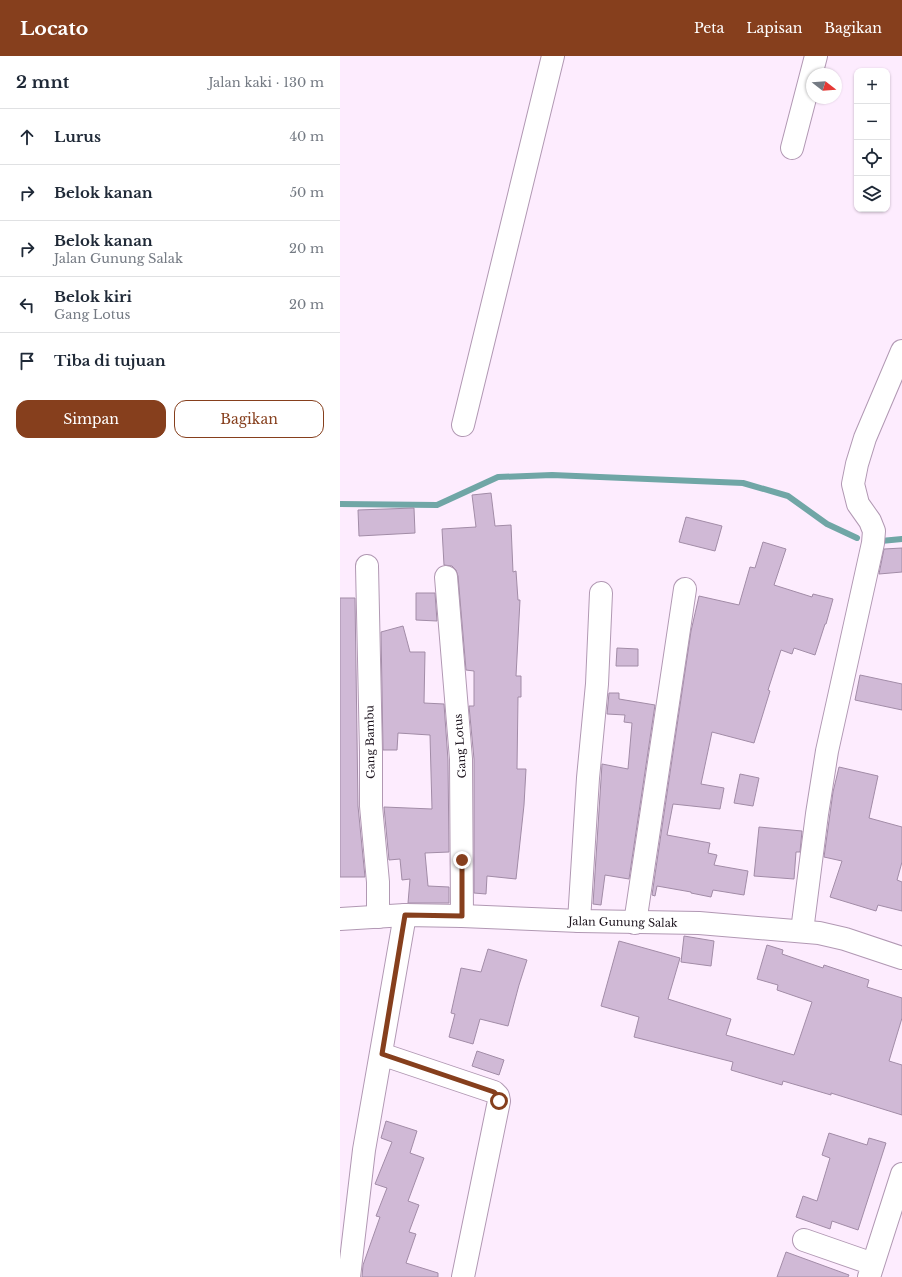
<!DOCTYPE html>
<html lang="id">
<meta charset="utf-8">
<style>
:root{--surface:#fff;--page:#f6f6f7;--text:#1f2937;--muted:#747a83;--line:#e0e1e3;--accent:#863f1d}
body{margin:0;font-family:"Libre Baskerville",serif;background:var(--page);color:var(--text)}
.controls{position:absolute;right:12px;top:12px;display:grid;overflow:hidden;border-radius:8px;box-shadow:0 1px 3px #0004}
.controls button{width:36px;height:36px;display:grid;place-items:center;padding:0;border:0;border-bottom:1px solid var(--line);background:var(--surface);color:var(--text);font:20px sans-serif}
.compass{position:absolute;left:466px;top:12px;width:36px;height:36px;border-radius:50%;background:var(--surface);box-shadow:0 1px 3px #0004;rotate:107deg}
.stop{position:absolute;width:12px;height:12px;margin:-9px;border:3px solid #863f1d;border-radius:50%;background:#fff}
.stop.end{background:#863f1d;border-color:#fff;box-shadow:0 1px 4px #0008}
.list{margin:0;padding:0;list-style:none}
h2{display:flex;justify-content:space-between;align-items:center;height:52px;margin:0;padding:0 16px;font-size:17px}
h2 small{font-size:13px;font-weight:400;color:var(--muted)}
.list li{display:grid;grid-template-columns:26px 1fr auto;gap:12px;align-items:center;box-sizing:border-box;height:56px;padding:0 16px;border-top:1px solid var(--line)}
.list b{display:block;font-size:15px;white-space:nowrap}
.list p{margin:0;font-size:13px;white-space:nowrap;color:var(--muted)}
.list em{font-size:13px;font-style:normal;color:var(--muted)}
.actions{display:flex;gap:8px;padding:12px 16px}
.actions a{flex:1;padding:9px 0;border:1px solid var(--accent);border-radius:12px;text-align:center;font-size:14px;color:var(--accent)}
.actions .main{background:var(--accent);color:#fff}
.icon{flex:none;width:22px;height:22px;fill:none;stroke:currentColor;stroke-width:2;stroke-linecap:round;stroke-linejoin:round}
.map{position:relative;flex:none;width:562px;height:1221px;overflow:hidden}
header{display:flex;align-items:center;gap:24px;box-sizing:border-box;height:56px;padding:0 20px;background:var(--accent);color:#fff}
header strong{font-size:19px}
nav{display:flex;gap:22px;margin-inline-start:auto;font-size:14px}
main{display:flex}
aside{flex:1;background:var(--surface)}
.map>svg:first-child{display:block}
.lines{fill:none;stroke-linecap:round;stroke-linejoin:round}
.stream{stroke:#70a6a6;stroke-width:6}
.building{fill:#d0b9d6;stroke:#a28ca7}
.street-casing{stroke:#b198b3;stroke-width:24}
.secondary-casing{stroke:#b198b3;stroke-width:24}
.street{stroke:#fff;stroke-width:22}
.secondary{stroke:#fff;stroke-width:22}
.route{stroke:#863f1d;stroke-width:5}
.labels{text-anchor:middle;stroke-width:3;stroke-linejoin:round;paint-order:stroke}
.street-label{font-size:11px;fill:#1d141e;stroke:#fff}
</style>
<header>
<strong>Locato</strong>
<nav><a>Peta</a><a>Lapisan</a><a>Bagikan</a></nav>
</header>
<main>
<aside>
<h2>2 mnt<small>Jalan kaki · 130 m</small></h2>
<ul class="list">
<li><svg class="icon" aria-label="ahead" viewBox="0 0 24 24"><path d="M12 20V5M6 11l6-6 6 6"/></svg><div><b>Lurus</b></div><em>40 m</em></li>
<li><svg class="icon" aria-label="right" viewBox="0 0 24 24"><path d="M7 20v-9h11M14 6l5 5-5 5"/></svg><div><b>Belok kanan</b></div><em>50 m</em></li>
<li><svg class="icon" aria-label="right" viewBox="0 0 24 24"><path d="M7 20v-9h11M14 6l5 5-5 5"/></svg><div><b>Belok kanan</b><p>Jalan Gunung Salak</p></div><em>20 m</em></li>
<li><svg class="icon" aria-label="left" viewBox="0 0 24 24"><path d="M17 20v-9H6M10 6l-5 5 5 5"/></svg><div><b>Belok kiri</b><p>Gang Lotus</p></div><em>20 m</em></li>
<li><svg class="icon" aria-label="arrive" viewBox="0 0 24 24"><path d="M6 21V4h12l-3 4 3 4H6"/></svg><div><b>Tiba di tujuan</b></div></li>
</ul>
<div class="actions"><a class="main">Simpan</a><a>Bagikan</a></div>
</aside>
<div class="map">
<svg width="562" height="1221" viewBox="0 0 562 1221">
<rect width="100%" height="100%" fill="#fdecfe"/>
<g class="lines">
<path class="stream" d="M 0,448 L 97,449 L 158,421 L 212,419 L 403,427 L 448,440 L 487,468 L 517,482
M 541,485 L 562,483"/>
</g>
<path class="building" d="M 151,437 L 155,470 L 171,469 L 173,516 L 176,515 L 178,544 L 180,544 L 176,620 L 181,620 L 181,641 L 178,641 L 177,713 L 186,713 L 184,749 L 176,823 L 147,820 L 146,838 L 134,837 L 134,703 L 129,650 L 134,650 L 134,615 L 126,614 L 118,520 L 116,514 L 112,510 L 104,509 L 102,473 L 136,471 L 132,439 Z
M 74,452 L 75,477 L 19,480 L 18,454 Z
M 346,461 L 382,470 L 375,495 L 339,486 Z
M 423,486 L 446,493 L 434,529 L 472,541 L 473,538 L 493,543 L 486,568 L 485,568 L 475,599 L 454,592 L 452,598 L 441,594 L 428,634 L 430,635 L 414,687 L 372,676 L 361,728 L 384,732 L 380,753 L 333,748 L 327,779 L 370,787 L 368,797 L 377,799 L 374,809 L 408,815 L 404,839 L 373,834 L 371,841 L 351,837 L 351,836 L 317,830 L 315,840 L 312,839 L 351,575 L 359,540 L 399,549 L 410,511 L 415,512 Z
M 562,492 L 562,516 L 539,518 L 544,493 Z
M 76,537 L 95,537 L 97,565 L 76,564 Z
M 0,542 L 15,542 L 18,750 L 25,821 L 0,821 Z
M 63,570 L 70,596 L 85,596 L 84,647 L 104,648 L 108,704 L 109,796 L 85,797 L 88,830 L 109,831 L 109,847 L 68,847 L 70,823 L 62,824 L 60,803 L 49,804 L 44,751 L 92,753 L 90,679 L 58,677 L 57,694 L 43,694 L 41,576 Z
M 277,592 L 298,593 L 298,610 L 276,610 Z
M 520,619 L 562,628 L 562,654 L 515,644 Z
M 269,637 L 279,637 L 279,643 L 315,649 L 289,823 L 265,819 L 261,849 L 253,848 L 262,708 L 288,713 L 292,667 L 284,666 L 285,659 L 267,658 Z
M 499,711 L 538,720 L 529,762 L 562,771 L 562,806 L 557,824 L 562,826 L 562,855 L 538,849 L 536,855 L 490,841 L 502,805 L 484,801 L 493,736 Z
M 400,718 L 419,722 L 413,750 L 394,747 Z
M 419,771 L 462,775 L 460,796 L 456,796 L 454,823 L 414,820 Z
M 344,880 L 374,885 L 371,910 L 341,906 Z
M 279,885 L 340,902 L 328,943 L 391,963 L 386,979 L 454,999 L 472,946 L 437,934 L 438,929 L 417,923 L 427,889 L 443,894 L 442,898 L 483,912 L 484,909 L 529,924 L 527,931 L 562,942 L 562,962 L 549,1005 L 562,1009 L 562,1059 L 491,1037 L 491,1039 L 443,1025 L 442,1029 L 391,1014 L 393,1006 L 294,981 L 299,961 L 261,950 Z
M 148,893 L 187,904 L 179,929 L 168,970 L 140,963 L 133,988 L 109,981 L 115,958 L 111,957 L 121,912 L 141,916 Z
M 137,995 L 164,1004 L 159,1019 L 132,1010 Z
M 46,1065 L 77,1075 L 70,1097 L 84,1102 L 68,1145 L 79,1149 L 69,1176 L 76,1178 L 66,1207 L 98,1217 L 98,1221 L 22,1221 L 23,1209 L 40,1161 L 36,1160 L 47,1132 L 35,1128 L 52,1086 L 41,1082 Z
M 489,1077 L 527,1089 L 529,1082 L 546,1087 L 518,1174 L 492,1165 L 490,1173 L 456,1161 L 463,1140 L 477,1145 L 490,1102 L 482,1099 Z
M 446,1196 L 509,1219 L 508,1221 L 437,1221 Z"/>
<g class="lines">
<defs>
<path id="street" d="M 452,92 L 476,0
M 123,369 L 213,0
M 27,510 L 31,696 L 31,750 L 38,826 L 38,861
M 106,521 L 121,703 L 122,860
M 239,865 L 248,722 L 257,628 L 261,537
M 295,867 L 345,533
M 462,875 L 477,758 L 487,695 L 533,487 L 534,475 L 530,465 L 518,448 L 513,428 L 517,408 L 525,382 L 562,295
M 41,998 L 154,1036 L 158,1040 L 159,1045 L 123,1221
M 464,1184 L 533,1208
M 9,1221 L 24,1094 L 65,859
M 529,1221 L 562,1118"/>
<path id="secondary" d="M 0,863 L 65,859 L 122,860 L 239,865 L 359,867 L 479,877 L 505,883 L 562,902"/>
</defs>
<use href="#street" class="street-casing"/>
<use href="#secondary" class="secondary-casing"/>
<use href="#street" class="street"/>
<use href="#secondary" class="secondary"/>
</g>
<g class="lines">
<path class="route" d="M 122,804 L 122,860 L 65,859 L 42,998 L 154,1036 L 158,1040 L 159,1045"/>
</g>
<g class="labels">
<g class="street-label">
<text transform="translate(30 686) rotate(-91)" y="4">Gang Bambu</text>
<text transform="translate(120 690) rotate(-94)" y="4">Gang Lotus</text>
<text transform="translate(283 866) rotate(1)" y="4">Jalan Gunung Salak</text>
</g>
</g>
</svg>
<div class="controls">
<button>+</button>
<button>−</button>
<button><svg class="icon" aria-label="locate" viewBox="0 0 24 24"><circle cx="12" cy="12" r="6"/><path d="M12 2v4M12 18v4M2 12h4M18 12h4"/></svg></button>
<button><svg class="icon" aria-label="layers" viewBox="0 0 24 24"><path d="M12 4l9 5-9 5-9-5zM3 14l9 5 9-5"/></svg></button>
</div>
<svg class="compass" viewBox="-18 -18 36 36"><path d="M0-13l5 13h-10z" fill="#e53935"/><path d="M0 13l5-13h-10z" fill="#747a83"/></svg>
<div class="stop" style="left:159px;top:1045px"></div>
<div class="stop end" style="left:122px;top:804px"></div>
</div>
</main>
